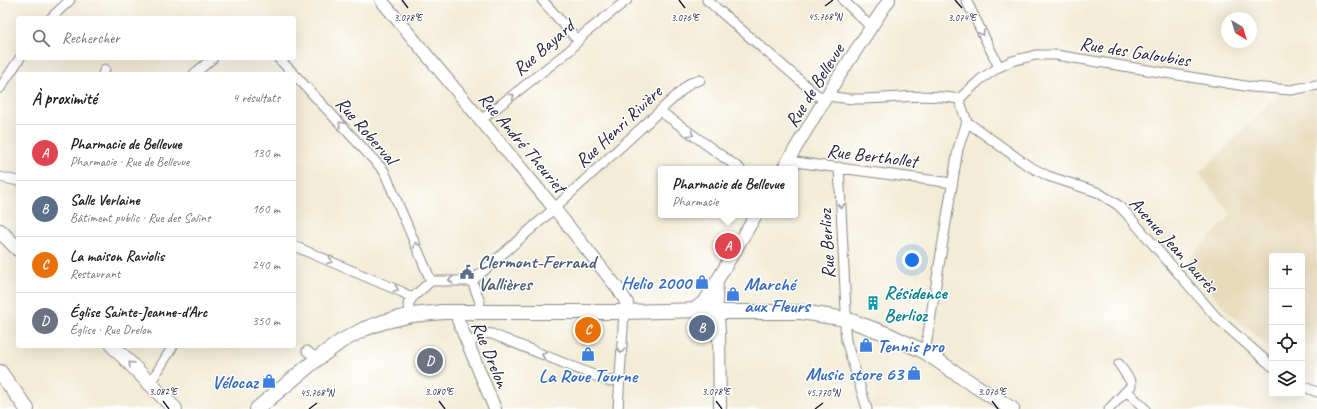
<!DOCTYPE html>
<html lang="fr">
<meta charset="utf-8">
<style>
:root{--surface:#fff;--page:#f6f6f6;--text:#202124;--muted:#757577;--line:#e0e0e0;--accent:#ea580c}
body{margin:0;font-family:Caveat,sans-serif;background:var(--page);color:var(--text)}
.controls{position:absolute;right:12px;bottom:12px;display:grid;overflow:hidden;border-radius:4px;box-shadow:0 4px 16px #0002}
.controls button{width:36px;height:36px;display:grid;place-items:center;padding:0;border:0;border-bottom:1px solid var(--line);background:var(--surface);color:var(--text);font:20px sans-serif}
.compass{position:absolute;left:1221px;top:12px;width:36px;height:36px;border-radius:50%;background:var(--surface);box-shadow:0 4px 16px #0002;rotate:142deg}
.you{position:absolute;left:912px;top:260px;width:14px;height:14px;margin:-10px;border:3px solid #fff;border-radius:50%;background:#1a73e8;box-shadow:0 0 0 6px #1a73e833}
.badge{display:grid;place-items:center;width:26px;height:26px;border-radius:50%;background:var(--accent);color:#fff;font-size:13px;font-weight:700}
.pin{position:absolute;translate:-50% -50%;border:2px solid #fff;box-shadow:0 1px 4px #0006}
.popup{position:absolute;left:658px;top:166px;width:140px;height:52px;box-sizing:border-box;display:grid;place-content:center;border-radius:4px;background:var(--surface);filter:drop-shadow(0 1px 3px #0005);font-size:13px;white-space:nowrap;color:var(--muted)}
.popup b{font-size:15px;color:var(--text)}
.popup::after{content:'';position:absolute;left:50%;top:100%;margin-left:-8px;border:8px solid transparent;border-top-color:var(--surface)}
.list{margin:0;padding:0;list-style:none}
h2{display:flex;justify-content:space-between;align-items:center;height:52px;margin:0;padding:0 16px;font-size:17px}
h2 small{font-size:13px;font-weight:400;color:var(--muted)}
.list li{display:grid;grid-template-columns:26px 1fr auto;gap:12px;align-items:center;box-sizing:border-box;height:56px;padding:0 16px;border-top:1px solid var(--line)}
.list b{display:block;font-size:15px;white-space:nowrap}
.list p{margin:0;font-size:13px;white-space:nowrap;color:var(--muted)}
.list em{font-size:13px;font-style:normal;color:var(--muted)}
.icon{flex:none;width:22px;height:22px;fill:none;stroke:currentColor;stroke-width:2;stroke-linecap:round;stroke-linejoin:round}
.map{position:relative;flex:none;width:1317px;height:409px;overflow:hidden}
.search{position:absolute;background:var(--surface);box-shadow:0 4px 16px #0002;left:16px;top:16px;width:280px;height:44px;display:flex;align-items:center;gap:10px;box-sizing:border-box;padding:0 14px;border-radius:4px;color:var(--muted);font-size:15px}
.panel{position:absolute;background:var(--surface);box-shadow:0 4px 16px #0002;left:16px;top:72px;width:280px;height:276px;border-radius:4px}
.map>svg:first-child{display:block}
.built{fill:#e7daba}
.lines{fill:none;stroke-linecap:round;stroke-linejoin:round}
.street-casing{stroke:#8a8788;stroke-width:11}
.secondary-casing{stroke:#8a8788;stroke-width:14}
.primary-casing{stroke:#8a8788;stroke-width:16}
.street{stroke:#fff;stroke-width:9}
.secondary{stroke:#fff;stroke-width:12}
.primary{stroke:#fff;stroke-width:14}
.oneway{stroke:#9c9ca7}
.ticks{fill:none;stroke:#22223b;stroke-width:1.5}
.labels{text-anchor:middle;stroke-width:3;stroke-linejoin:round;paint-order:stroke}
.street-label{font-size:19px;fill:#22223b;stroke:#fff}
.service-label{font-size:19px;font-weight:bold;fill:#4e5e75;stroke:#fff;text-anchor:start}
.shop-label{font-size:19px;font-weight:bold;fill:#366cbe;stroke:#fff;text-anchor:end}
.culture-label{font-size:19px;font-weight:bold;fill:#0d838f;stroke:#fff;text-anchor:start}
.ticks-label{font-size:10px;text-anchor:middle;fill:#22223b;stroke:#fff;stroke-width:3;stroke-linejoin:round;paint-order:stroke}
</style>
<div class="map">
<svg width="1317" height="409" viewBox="0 0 1317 409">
<rect width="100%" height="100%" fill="#fff"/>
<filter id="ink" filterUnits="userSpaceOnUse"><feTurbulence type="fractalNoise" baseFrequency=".025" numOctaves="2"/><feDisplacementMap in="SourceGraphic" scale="8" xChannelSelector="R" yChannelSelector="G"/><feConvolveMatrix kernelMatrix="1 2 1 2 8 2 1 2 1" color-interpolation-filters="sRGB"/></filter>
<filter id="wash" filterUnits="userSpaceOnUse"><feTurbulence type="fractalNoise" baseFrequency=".012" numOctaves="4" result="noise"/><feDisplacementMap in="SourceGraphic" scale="16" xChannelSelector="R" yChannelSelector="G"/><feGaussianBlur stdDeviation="0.9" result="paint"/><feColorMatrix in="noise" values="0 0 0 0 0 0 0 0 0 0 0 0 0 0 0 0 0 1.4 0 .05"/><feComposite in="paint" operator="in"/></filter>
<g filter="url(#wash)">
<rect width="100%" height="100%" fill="#f3ecd6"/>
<path class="built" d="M 1317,91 L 1317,378 L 1302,373 L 1302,256 L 1272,256 L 1272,350 L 1229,313 L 1186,262 L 1231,215 L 1202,177 L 1198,173 L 1215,158 L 1277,96 L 1292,96 Z"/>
</g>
<g filter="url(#ink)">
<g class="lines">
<defs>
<path id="street" d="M 542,0 L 574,36 L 579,39
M 707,0 L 818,96 C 830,95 842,99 855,99 C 889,99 925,93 959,99 L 967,122 L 1027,165 L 1048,176 L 1097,192 L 1118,205 L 1126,213 L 1217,318 L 1272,366
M 843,0 L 871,27
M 966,0 L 999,67
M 51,18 L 70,0
M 278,58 L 294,74
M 103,74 L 105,69
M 194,74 L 213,58
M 294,74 L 384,171 L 431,281
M 0,88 L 20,58
M 959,99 L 981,79 L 999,67 L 1012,61 L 1036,55 L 1056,55 L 1251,87 L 1291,90 L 1317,85
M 660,111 L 740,169
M 481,120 L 570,50 L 584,34 L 627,0
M 788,161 L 952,183
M 839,167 L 846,311 L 845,328 L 846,341 L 867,409
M 0,177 L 18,181
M 294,246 L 402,292 L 412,298
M 472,281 L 548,214 L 690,83 L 700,80
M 472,281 L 480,302 L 479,311
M 412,315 L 408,304 L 412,298 L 431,281 L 472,281
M 469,346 C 475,337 481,332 492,334 L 608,381 L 620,380
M 307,351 L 317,359
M 925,352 L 958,149 L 967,122
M 149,382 L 154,377 L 173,346
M 1302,386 L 1317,392
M 1127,391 L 1145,409
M 618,409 L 624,312
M 1109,409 L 1131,386 L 1131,382 L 1119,364"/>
<path id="secondary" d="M 381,0 L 554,208 L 619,290 L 627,303 L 624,312
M 783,169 L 837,79 L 889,0
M 717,282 L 716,295 L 719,331 L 720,409
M 691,311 L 705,301 L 756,215
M 457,312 L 458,320 L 495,409"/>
<path id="primary" d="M 0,231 L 18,249
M 113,346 L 175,409
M 0,372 L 27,409
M 257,409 L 317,359 L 340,342 L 364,329 L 383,322 L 412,315 L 443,312 L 624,312 L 702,310 L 717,312 L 801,312 L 846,319 L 887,334 L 925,352 L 963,378 L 1012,409"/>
</defs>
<use href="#street" class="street-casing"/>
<use href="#secondary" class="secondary-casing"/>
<use href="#primary" class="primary-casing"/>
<use href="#street" class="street"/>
<use href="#secondary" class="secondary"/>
<use href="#primary" class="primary"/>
</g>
<defs><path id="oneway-chevron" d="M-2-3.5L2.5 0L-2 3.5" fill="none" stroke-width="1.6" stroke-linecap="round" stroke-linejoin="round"/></defs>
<g class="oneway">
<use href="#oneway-chevron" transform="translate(982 33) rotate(64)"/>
<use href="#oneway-chevron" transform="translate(512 96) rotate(-39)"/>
<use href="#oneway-chevron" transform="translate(341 124) rotate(-133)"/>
<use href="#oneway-chevron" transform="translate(691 134) rotate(36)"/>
<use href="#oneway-chevron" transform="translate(841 206) rotate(87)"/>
<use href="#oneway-chevron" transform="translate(416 245) rotate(-113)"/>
<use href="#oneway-chevron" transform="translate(330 261) rotate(22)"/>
<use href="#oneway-chevron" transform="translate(451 280) rotate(-178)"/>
<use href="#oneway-chevron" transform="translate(396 289) rotate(21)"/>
<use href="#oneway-chevron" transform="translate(621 351) rotate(93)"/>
<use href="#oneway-chevron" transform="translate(544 355) rotate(-158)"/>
<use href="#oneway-chevron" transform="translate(131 364) rotate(-135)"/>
</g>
</g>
<path class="ticks" d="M 402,0 L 408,8M 679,0 L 685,8M 955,0 L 962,8M 825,6 L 833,0M 163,401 L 169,409M 439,401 L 445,409M 716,401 L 722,409M 992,401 L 998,409M 309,409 L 317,403M 815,409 L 823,403"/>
<defs>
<symbol id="civic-bare" viewBox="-9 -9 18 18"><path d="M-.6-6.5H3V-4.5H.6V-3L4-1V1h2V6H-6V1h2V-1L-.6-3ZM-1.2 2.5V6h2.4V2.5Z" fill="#5c6f8a" stroke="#fff" stroke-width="2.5" paint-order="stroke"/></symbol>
<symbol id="shop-bare" viewBox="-9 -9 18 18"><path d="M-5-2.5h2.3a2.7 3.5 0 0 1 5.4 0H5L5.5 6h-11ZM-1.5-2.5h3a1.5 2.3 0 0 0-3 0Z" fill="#3f7fe0" stroke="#fff" stroke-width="2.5" paint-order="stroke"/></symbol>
<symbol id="building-bare" viewBox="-9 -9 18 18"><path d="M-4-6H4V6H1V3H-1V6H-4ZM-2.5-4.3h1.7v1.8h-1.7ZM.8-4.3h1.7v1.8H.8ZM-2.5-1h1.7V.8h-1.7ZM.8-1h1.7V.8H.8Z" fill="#0f9aa8" stroke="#fff" stroke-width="2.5" paint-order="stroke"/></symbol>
</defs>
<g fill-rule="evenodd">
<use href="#civic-bare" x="457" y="262" width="20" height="20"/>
<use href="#shop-bare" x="692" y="272" width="20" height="20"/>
<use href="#shop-bare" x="723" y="284" width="20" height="20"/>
<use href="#building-bare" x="863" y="293" width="20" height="20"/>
<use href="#shop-bare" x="856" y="335" width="20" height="20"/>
<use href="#shop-bare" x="578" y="344" width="20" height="20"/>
<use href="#shop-bare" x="904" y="363" width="20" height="20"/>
<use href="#shop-bare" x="259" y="371" width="20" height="20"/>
</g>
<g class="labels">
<g class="street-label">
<text transform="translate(543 47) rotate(-41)" y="7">Rue Bayard</text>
<text transform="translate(1135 51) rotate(9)" y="7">Rue des Galoubies</text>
<text transform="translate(814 85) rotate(-58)" y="7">Rue de Bellevue</text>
<text transform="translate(618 126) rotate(-43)" y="7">Rue Henri Rivière</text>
<text transform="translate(367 130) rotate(49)" y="7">Rue Roberval</text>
<text transform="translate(523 142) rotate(50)" y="7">Rue André Theuriet</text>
<text transform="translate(872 155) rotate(7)" y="7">Rue Berthollet</text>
<text transform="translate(826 244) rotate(-93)" y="7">Rue Berlioz</text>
<text transform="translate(1174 244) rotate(48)" y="7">Avenue Jean Jaurès</text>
<text transform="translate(491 354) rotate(68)" y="7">Rue Drelon</text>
</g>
<g class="service-label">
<text x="478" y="268">Clermont-Ferrand<tspan x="478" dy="22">Vallières</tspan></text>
</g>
<g class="shop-label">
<text x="691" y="289">Helio 2000</text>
<text x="744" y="290" text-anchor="start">Marché<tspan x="744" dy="22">aux Fleurs</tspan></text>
<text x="877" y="352" text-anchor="start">Tennis pro</text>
<text x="903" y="380">Music store 63</text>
<text x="588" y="382" text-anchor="middle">La Roue Tourne</text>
<text x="258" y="388">Vélocaz</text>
</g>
<g class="culture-label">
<text x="884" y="299">Résidence<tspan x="884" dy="22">Berlioz</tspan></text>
</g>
</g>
<g class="ticks-label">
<text x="825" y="20">45.768°N</text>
<text x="408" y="21">3.078°E</text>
<text x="685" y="21">3.076°E</text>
<text x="962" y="21">3.074°E</text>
<text x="163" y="395">3.082°E</text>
<text x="439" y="395">3.080°E</text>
<text x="716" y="395">3.078°E</text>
<text x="992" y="395">3.076°E</text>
<text x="317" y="396">45.768°N</text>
<text x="823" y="396">45.770°N</text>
</g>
</svg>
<div class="controls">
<button>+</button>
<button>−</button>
<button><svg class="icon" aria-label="locate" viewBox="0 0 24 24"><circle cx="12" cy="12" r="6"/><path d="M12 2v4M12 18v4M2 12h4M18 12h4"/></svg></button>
<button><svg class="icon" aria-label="layers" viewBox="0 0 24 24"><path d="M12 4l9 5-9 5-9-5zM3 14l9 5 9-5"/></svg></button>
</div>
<svg class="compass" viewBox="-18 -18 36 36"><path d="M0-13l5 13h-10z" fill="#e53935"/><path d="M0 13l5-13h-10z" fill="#757577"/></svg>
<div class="you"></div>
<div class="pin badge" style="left:728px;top:246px;background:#e0444e">A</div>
<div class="popup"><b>Pharmacie de Bellevue</b>Pharmacie</div>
<div class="pin badge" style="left:702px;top:328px;background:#5c6f8a">B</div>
<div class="pin badge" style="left:588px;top:330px;background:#e8710a">C</div>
<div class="pin badge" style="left:430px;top:361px;background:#6b7280">D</div>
<div class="search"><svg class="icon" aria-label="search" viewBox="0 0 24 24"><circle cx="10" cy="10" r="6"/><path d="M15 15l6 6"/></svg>Rechercher</div>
<section class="panel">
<h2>À proximité<small>4 résultats</small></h2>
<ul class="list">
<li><span class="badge" style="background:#e0444e">A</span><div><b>Pharmacie de Bellevue</b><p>Pharmacie · Rue de Bellevue</p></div><em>130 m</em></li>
<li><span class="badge" style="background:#5c6f8a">B</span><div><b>Salle Verlaine</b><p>Bâtiment public · Rue des Salins</p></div><em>160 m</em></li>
<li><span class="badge" style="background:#e8710a">C</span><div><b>La maison Raviolis</b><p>Restaurant</p></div><em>240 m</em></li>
<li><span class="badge" style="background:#6b7280">D</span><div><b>Église Sainte-Jeanne-d'Arc</b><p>Église · Rue Drelon</p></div><em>350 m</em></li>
</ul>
</section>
</div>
